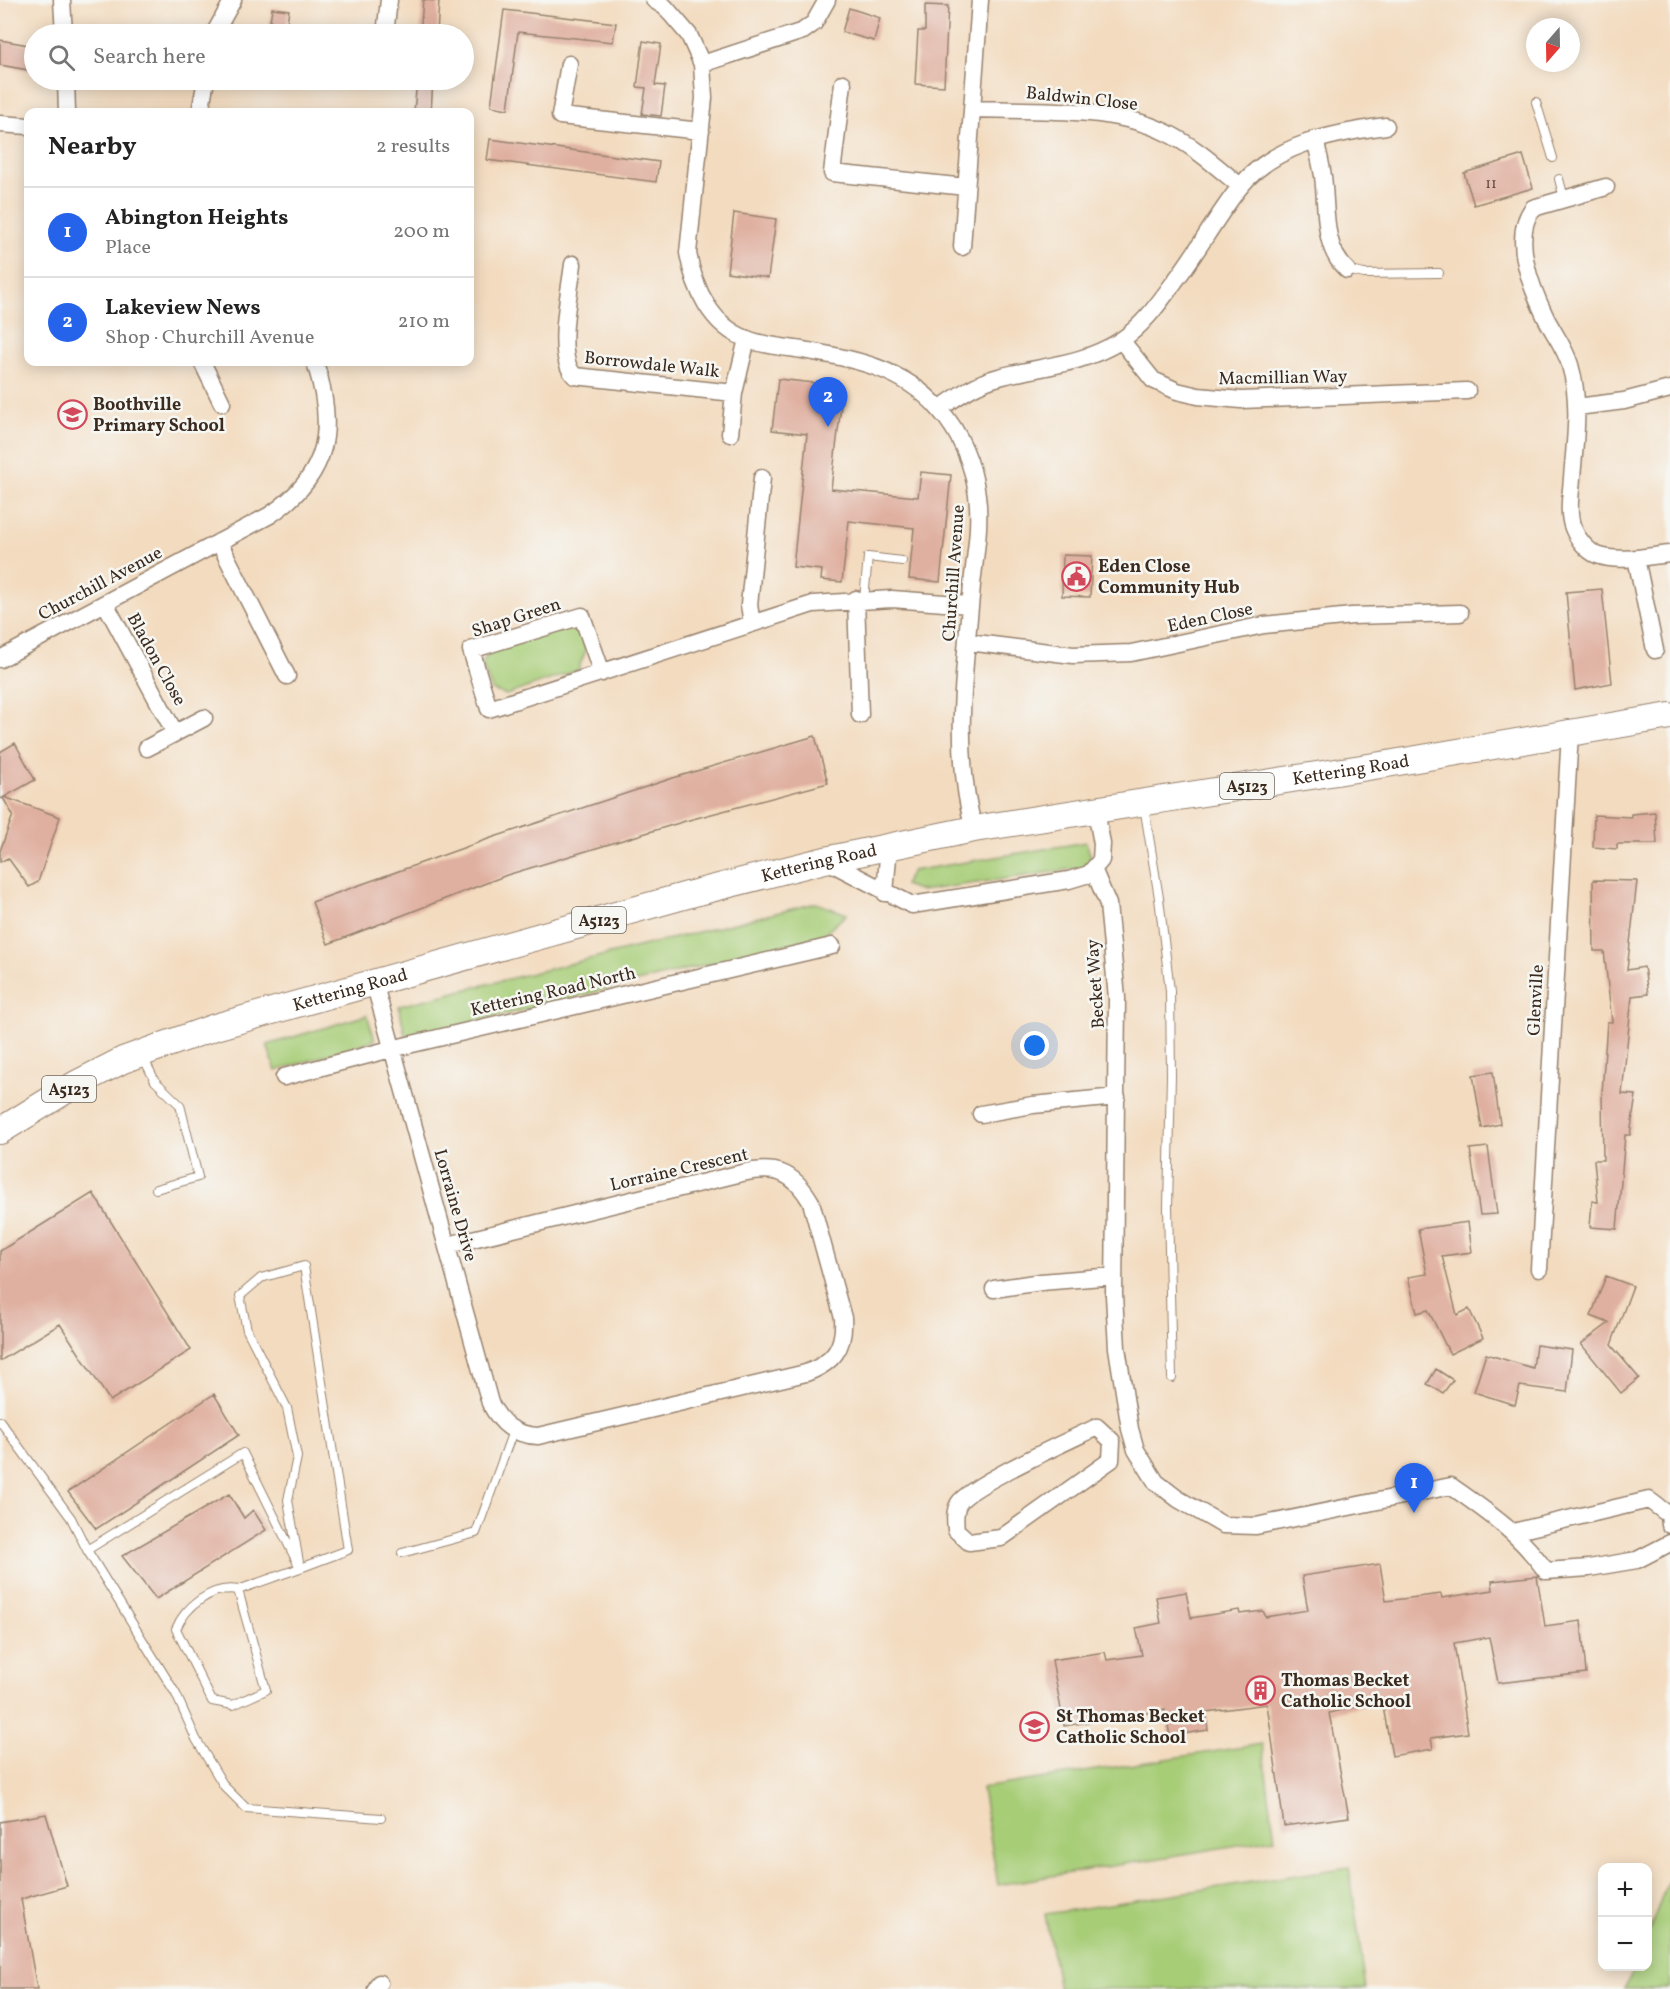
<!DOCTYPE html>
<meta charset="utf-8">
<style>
:root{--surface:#fff;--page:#f2f2f2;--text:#222;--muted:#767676;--line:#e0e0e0;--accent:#2563eb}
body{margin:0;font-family:Vollkorn,serif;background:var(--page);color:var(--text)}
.controls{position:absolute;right:18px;bottom:18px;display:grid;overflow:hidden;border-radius:12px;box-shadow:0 3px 15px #0003}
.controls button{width:54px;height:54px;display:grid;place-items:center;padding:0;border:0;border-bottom:2px solid var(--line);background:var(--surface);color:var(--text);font:30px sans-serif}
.compass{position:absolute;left:1526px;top:18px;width:54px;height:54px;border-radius:50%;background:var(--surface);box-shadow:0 3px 15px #0003;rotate:200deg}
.you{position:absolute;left:1035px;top:1046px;width:21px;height:21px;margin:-15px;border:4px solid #fff;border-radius:50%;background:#1a73e8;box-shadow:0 0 0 9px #1a73e833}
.badge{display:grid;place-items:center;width:39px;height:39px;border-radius:50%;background:var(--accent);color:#fff;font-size:20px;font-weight:700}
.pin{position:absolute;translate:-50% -50px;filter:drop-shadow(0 2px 3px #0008)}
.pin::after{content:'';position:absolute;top:32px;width:21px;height:18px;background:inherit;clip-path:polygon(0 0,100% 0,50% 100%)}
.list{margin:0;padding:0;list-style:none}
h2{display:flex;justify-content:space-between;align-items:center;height:78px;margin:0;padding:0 24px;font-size:26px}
h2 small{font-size:20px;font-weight:400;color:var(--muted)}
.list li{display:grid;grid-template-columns:39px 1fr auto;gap:18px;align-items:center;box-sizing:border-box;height:90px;padding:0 24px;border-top:2px solid var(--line)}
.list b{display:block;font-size:22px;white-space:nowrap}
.list p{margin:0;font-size:20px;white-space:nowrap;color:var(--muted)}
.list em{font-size:20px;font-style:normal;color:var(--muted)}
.icon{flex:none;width:33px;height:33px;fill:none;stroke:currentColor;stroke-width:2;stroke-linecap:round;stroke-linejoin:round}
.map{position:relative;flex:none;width:1670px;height:1989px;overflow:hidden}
.search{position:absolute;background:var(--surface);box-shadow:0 3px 15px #0003;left:24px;top:24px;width:450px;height:66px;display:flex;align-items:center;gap:15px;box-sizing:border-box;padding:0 21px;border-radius:33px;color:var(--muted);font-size:22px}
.panel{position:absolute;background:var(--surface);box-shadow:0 3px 15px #0003;left:24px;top:108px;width:450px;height:258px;border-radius:12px}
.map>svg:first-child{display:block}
.green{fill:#a7cd77;stroke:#717c4a;stroke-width:1.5}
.building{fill:#dfaf9f}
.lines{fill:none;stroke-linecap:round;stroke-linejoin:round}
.lane-casing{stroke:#97826e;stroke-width:10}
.street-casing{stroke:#97826e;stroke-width:19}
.primary-casing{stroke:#97826e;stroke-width:28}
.lane{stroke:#fff;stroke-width:8}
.street{stroke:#fff;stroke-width:16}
.primary{stroke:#fff;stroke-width:26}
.labels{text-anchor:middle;stroke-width:5;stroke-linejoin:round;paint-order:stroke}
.number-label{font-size:15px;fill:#644b3e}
.shield{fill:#f6f6f2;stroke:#73675e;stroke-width:1.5}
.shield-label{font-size:16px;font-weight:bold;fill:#3b2a1e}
.street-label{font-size:18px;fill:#3b2a1e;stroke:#f6f6f2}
.poi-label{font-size:18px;font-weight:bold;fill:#3b2a1e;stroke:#f6f6f2;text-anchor:start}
</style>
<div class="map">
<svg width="1670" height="1989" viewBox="0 0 1670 1989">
<rect width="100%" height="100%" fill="#f6f6f2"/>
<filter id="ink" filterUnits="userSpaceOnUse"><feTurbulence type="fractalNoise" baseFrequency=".0167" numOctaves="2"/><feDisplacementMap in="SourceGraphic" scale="12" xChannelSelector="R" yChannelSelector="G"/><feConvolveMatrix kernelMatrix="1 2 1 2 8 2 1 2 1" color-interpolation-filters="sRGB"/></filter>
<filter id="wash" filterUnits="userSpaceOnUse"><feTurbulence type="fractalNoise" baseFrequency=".008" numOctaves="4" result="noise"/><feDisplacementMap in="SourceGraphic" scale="24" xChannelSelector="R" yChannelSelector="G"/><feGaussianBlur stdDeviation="1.35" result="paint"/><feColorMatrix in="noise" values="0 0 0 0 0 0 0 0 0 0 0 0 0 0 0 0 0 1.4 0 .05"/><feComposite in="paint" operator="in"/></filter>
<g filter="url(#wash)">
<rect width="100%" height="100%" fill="#f3dbbf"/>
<path class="green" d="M 570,627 L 582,636 L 586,650 L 578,670 L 506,695 L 492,690 L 482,663 L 491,650 Z
M 1086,842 L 1094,866 L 921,891 L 904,885 L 912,871 Z
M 816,903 L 847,914 L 822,936 L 406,1039 L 399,1006 Z
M 367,1015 L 375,1040 L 276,1071 L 267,1045 Z
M 1262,1744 L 1275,1839 L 998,1885 L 982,1788 Z
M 1349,1867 L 1366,1989 L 1059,1989 L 1045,1914 Z
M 1670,1875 L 1670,1989 L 1624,1989 L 1635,1967 L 1648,1966 L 1648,1934 Z"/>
<g id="blocks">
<path class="building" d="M 423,0 L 439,1 L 437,34 L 420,34 Z
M 925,5 L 948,6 L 944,86 L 915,84 L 918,31 L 925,31 Z
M 272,8 L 289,10 L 285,34 L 268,34 Z
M 849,8 L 880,18 L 874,41 L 842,32 Z
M 504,10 L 616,23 L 613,42 L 518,32 L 508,109 L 491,106 Z
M 0,40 L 34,46 L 34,71 L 0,65 Z
M 643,41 L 661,44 L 655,85 L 665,86 L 661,116 L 642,114 L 646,88 L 637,87 Z
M 417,80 L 433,80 L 431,112 L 414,112 Z
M 490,139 L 659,162 L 656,182 L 487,160 Z
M 1523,155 L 1533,188 L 1474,205 L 1464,173 Z
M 734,213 L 776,219 L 768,278 L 727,272 Z
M 778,379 L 832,385 L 842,398 L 831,489 L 918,497 L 921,472 L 951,475 L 940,582 L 909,579 L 914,528 L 849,521 L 842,582 L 821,580 L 822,570 L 793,567 L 807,434 L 772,430 Z
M 1063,555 L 1092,556 L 1090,597 L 1062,596 Z
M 1602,589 L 1612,683 L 1575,690 L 1566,592 Z
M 815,736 L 828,783 L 689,820 L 507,875 L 328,944 L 312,902 L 491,838 L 673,778 Z
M 15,743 L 35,780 L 4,797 L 60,817 L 38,882 L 29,887 L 8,858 L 0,862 L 0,851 L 13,815 L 3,798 L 0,799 L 0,752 Z
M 1655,812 L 1657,844 L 1617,844 L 1617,849 L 1593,847 L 1594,815 L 1631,817 L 1631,814 Z
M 1593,880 L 1637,881 L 1627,970 L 1644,967 L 1648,994 L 1632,996 L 1622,1094 L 1636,1095 L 1630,1135 L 1625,1135 L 1617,1229 L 1590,1227 L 1592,1201 L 1598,1202 L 1594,1160 L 1603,1160 L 1602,1093 L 1607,1022 L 1612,1022 L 1604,951 L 1594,951 Z
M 1493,1072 L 1500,1124 L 1482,1128 L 1473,1075 Z
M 1488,1147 L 1497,1214 L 1480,1215 L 1470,1149 Z
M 93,1193 L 191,1350 L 110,1401 L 60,1324 L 0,1361 L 0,1251 Z
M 1468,1222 L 1472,1252 L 1442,1256 L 1457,1315 L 1469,1309 L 1483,1338 L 1450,1354 L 1428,1310 L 1417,1313 L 1408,1277 L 1427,1274 L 1418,1229 Z
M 1606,1276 L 1633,1286 L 1611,1345 L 1639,1378 L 1621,1393 L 1581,1344 L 1609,1323 L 1591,1316 Z
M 1536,1345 L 1572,1350 L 1567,1392 L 1520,1386 L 1515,1405 L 1474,1392 L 1486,1354 L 1533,1368 Z
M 1436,1369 L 1453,1380 L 1443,1393 L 1427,1384 Z
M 214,1394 L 239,1435 L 96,1529 L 68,1492 Z
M 229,1494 L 244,1518 L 253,1510 L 266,1530 L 156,1599 L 122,1556 Z
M 1380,1564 L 1386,1601 L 1441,1594 L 1442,1598 L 1493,1590 L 1492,1581 L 1537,1576 L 1545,1626 L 1581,1621 L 1586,1673 L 1498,1683 L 1489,1637 L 1454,1643 L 1468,1733 L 1431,1738 L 1433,1749 L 1392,1756 L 1382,1701 L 1329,1713 L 1349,1817 L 1284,1826 L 1267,1704 L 1206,1712 L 1208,1730 L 1170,1736 L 1165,1710 L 1064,1726 L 1052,1660 L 1105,1652 L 1107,1660 L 1142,1655 L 1136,1628 L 1161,1623 L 1156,1597 L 1186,1592 L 1191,1618 L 1239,1610 L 1240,1614 L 1263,1611 L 1266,1617 L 1308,1610 L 1302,1576 Z
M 46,1814 L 67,1886 L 21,1899 L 37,1989 L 0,1989 L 0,1822 Z"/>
</g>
</g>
<g filter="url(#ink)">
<use href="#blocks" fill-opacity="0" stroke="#97826e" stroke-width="1.5"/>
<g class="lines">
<defs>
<path id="lane" d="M 1536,102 L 1553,158
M 1559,179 L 1564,198
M 1347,270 L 1364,274 L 1439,273
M 864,599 L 868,557 L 902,561
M 1144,806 L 1159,898 L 1170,991 L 1171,1075 L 1168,1207 L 1172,1378
M 142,1055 L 155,1081 L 180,1105 L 198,1177 L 156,1189
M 304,1266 L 348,1550 L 300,1568 L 288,1500 L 297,1457 L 287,1408 L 247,1330 L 240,1296 L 261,1278 Z
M 0,1421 L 71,1518 L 87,1550 L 176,1694 L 196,1739 L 224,1786 L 246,1808 L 381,1818
M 87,1550 L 243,1453 L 300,1568 L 238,1590 L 266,1690 L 233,1705 L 212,1701 L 176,1629 C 185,1607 212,1585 238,1590
M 402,1553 L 476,1533 L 513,1431"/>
<path id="street" d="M 62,0 L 64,34
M 654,0 L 665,7 L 689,35 L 702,64 L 704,98 L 688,253 C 694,288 711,326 747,339 C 762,345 780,347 796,349 C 849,358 902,366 939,409 C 960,432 973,464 977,495 C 981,524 975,556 972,585 C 965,667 952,749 974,829
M 214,34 L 233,0
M 385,34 L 389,0
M 569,64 L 560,116 L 701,131
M 702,64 L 803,31 L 814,23 L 827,0
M 66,80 L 67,112
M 843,83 L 832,173 L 966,187
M 974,109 C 1032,111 1112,106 1165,132 C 1193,145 1216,166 1240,186
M 200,112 L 206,80
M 0,124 L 28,126
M 1315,139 C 1318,151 1321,164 1323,176 C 1327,207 1322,248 1347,270
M 1606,187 L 1533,208 C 1511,236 1531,287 1545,316 C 1553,333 1565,347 1570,365 C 1581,402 1575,440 1572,478 C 1571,494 1567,513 1573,528 C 1577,538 1587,551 1597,555 C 1619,563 1648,556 1670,554
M 962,247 L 980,0
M 573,264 C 570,292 554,357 575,376 L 734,393
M 1121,340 L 1153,380 L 1177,391 L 1198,396 L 1241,400 L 1467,391
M 202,362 L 222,403
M 1577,407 L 1624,401 L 1670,389
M 939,409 C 958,396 976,383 999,377 C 1041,366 1082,365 1120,341 C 1143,326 1159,303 1175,281 C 1198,251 1216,217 1239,188 C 1273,144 1335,133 1386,126
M 730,434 L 734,393 L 747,339
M 219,542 L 287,676
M 1636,558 L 1655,650
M 856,599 L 860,715
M 105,603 L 175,733
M 752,623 L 749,605 L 762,478
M 968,642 L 1073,655 L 1131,653 L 1264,625 L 1352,616 L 1460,613
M 0,659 L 270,515 C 330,474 336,428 315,362
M 602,673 L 582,616 L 471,650 L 489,709 L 813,604 L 892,599 L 970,605
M 147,748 L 204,718
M 825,860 L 912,905 L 1069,880 L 1089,874 L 1101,860 L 1102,844 L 1096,810
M 1094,871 L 1108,904 L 1117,998 L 1114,1295 L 1117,1348 L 1130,1429 L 1136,1450 L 1156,1482 L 1178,1499 L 1223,1525 L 1256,1526 L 1451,1486 C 1490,1514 1518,1532 1546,1571 L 1589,1568 L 1637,1560 L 1670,1543
M 885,893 L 889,845
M 374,982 L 490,1403 C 501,1424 514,1435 538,1436 L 806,1373 C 833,1363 845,1348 843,1318 L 811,1202 C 793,1171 775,1166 742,1173 L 448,1245
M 284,1077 L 391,1049 L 832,946
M 981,1114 L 1033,1105 L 1117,1097
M 1539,1269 L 1570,733
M 994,1289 L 1041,1282 L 1114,1276
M 1097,1427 L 1112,1441 L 1111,1460 L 1001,1538 L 969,1542 L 956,1530 C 955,1521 954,1511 959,1503 C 970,1485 1072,1439 1097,1427 Z
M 1513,1532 L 1649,1500 L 1669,1515 L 1670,1525
M 376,1989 L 379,1983"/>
<g id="primary">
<path id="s1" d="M 0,1131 L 76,1084 L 123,1060 L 215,1027 L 691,894 L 825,860 L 974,829 L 1387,764 L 1670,716"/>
</g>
</defs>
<use href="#lane" class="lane-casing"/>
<use href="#street" class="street-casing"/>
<use href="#primary" class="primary-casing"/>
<use href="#lane" class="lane"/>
<use href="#street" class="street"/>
<use href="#primary" class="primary"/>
</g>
</g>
<defs>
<symbol id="school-ring" viewBox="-11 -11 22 22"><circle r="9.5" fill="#f6f6f2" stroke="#d1495b" stroke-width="1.5"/><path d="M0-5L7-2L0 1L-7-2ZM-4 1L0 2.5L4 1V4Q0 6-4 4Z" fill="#d1495b"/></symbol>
<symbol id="civic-ring" viewBox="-11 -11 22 22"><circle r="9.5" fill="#f6f6f2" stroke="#d1495b" stroke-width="1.5"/><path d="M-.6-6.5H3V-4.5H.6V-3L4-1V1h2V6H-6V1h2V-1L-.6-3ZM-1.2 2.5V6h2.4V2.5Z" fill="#d1495b"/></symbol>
<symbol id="building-ring" viewBox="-11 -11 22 22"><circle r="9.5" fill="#f6f6f2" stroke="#d1495b" stroke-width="1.5"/><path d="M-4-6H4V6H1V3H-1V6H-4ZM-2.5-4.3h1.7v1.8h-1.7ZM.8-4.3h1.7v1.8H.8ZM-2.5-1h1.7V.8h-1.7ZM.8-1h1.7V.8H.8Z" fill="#d1495b"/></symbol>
</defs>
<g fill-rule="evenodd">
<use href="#school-ring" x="56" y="398" width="33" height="33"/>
<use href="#civic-ring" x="1060" y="560" width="33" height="33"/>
<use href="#building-ring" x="1244" y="1674" width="33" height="33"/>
<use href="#school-ring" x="1018" y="1710" width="33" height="33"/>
</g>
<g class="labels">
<g class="number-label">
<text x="1491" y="188">11</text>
</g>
<g class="shield">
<rect x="1220" y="773" width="54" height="26" rx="4.5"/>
<rect x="572" y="907" width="54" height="26" rx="4.5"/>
<rect x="42" y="1076" width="54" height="26" rx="4.5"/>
</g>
<g class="shield-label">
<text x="1247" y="792">A5123</text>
<text x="599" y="926">A5123</text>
<text x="69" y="1095">A5123</text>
</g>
<g class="street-label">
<text transform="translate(1082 98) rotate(6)" y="6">Baldwin Close</text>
<text transform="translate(652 364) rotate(6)" y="6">Borrowdale Walk</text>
<text transform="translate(1283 377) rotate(-1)" y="6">Macmillian Way</text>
<text transform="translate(953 573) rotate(-86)" y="6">Churchill Avenue</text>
<text transform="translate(100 583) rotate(-28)" y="6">Churchill Avenue</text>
<text transform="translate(516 617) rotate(-18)" y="6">Shap Green</text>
<text transform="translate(1210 617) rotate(-12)" y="6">Eden Close</text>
<text transform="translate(157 659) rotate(61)" y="6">Bladon Close</text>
<text dy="6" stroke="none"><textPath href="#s1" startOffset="1406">Kettering Road</textPath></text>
<text dy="6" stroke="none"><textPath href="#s1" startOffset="866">Kettering Road</textPath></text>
<text transform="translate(1095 984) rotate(-94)" y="6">Becket Way</text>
<text dy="6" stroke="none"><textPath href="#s1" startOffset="380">Kettering Road</textPath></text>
<text transform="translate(553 991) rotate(-13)" y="6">Kettering Road North</text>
<text transform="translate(1535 1000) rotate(-87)" y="6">Glenville</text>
<text transform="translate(679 1169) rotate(-13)" y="6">Lorraine Crescent</text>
<text transform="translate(456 1205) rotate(74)" y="6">Lorraine Drive</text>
</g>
<g class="poi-label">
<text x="93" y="410">Boothville<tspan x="93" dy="21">Primary School</tspan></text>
<text x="1098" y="572">Eden Close<tspan x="1098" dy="21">Community Hub</tspan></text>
<text x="1281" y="1686">Thomas Becket<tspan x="1281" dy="21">Catholic School</tspan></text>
<text x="1056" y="1722">St Thomas Becket<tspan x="1056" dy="21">Catholic School</tspan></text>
</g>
</g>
</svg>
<div class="controls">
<button>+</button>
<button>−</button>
</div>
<svg class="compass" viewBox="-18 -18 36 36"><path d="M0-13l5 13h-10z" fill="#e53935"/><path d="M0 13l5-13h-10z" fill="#767676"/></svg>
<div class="you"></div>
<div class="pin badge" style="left:1414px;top:1513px">1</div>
<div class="pin badge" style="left:828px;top:427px">2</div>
<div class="search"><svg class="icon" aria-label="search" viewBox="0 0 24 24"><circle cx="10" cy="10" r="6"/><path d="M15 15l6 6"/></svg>Search here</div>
<section class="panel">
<h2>Nearby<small>2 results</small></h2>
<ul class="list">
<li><span class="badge">1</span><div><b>Abington Heights</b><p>Place</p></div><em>200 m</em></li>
<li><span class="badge">2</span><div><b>Lakeview News</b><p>Shop · Churchill Avenue</p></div><em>210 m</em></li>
</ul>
</section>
</div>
